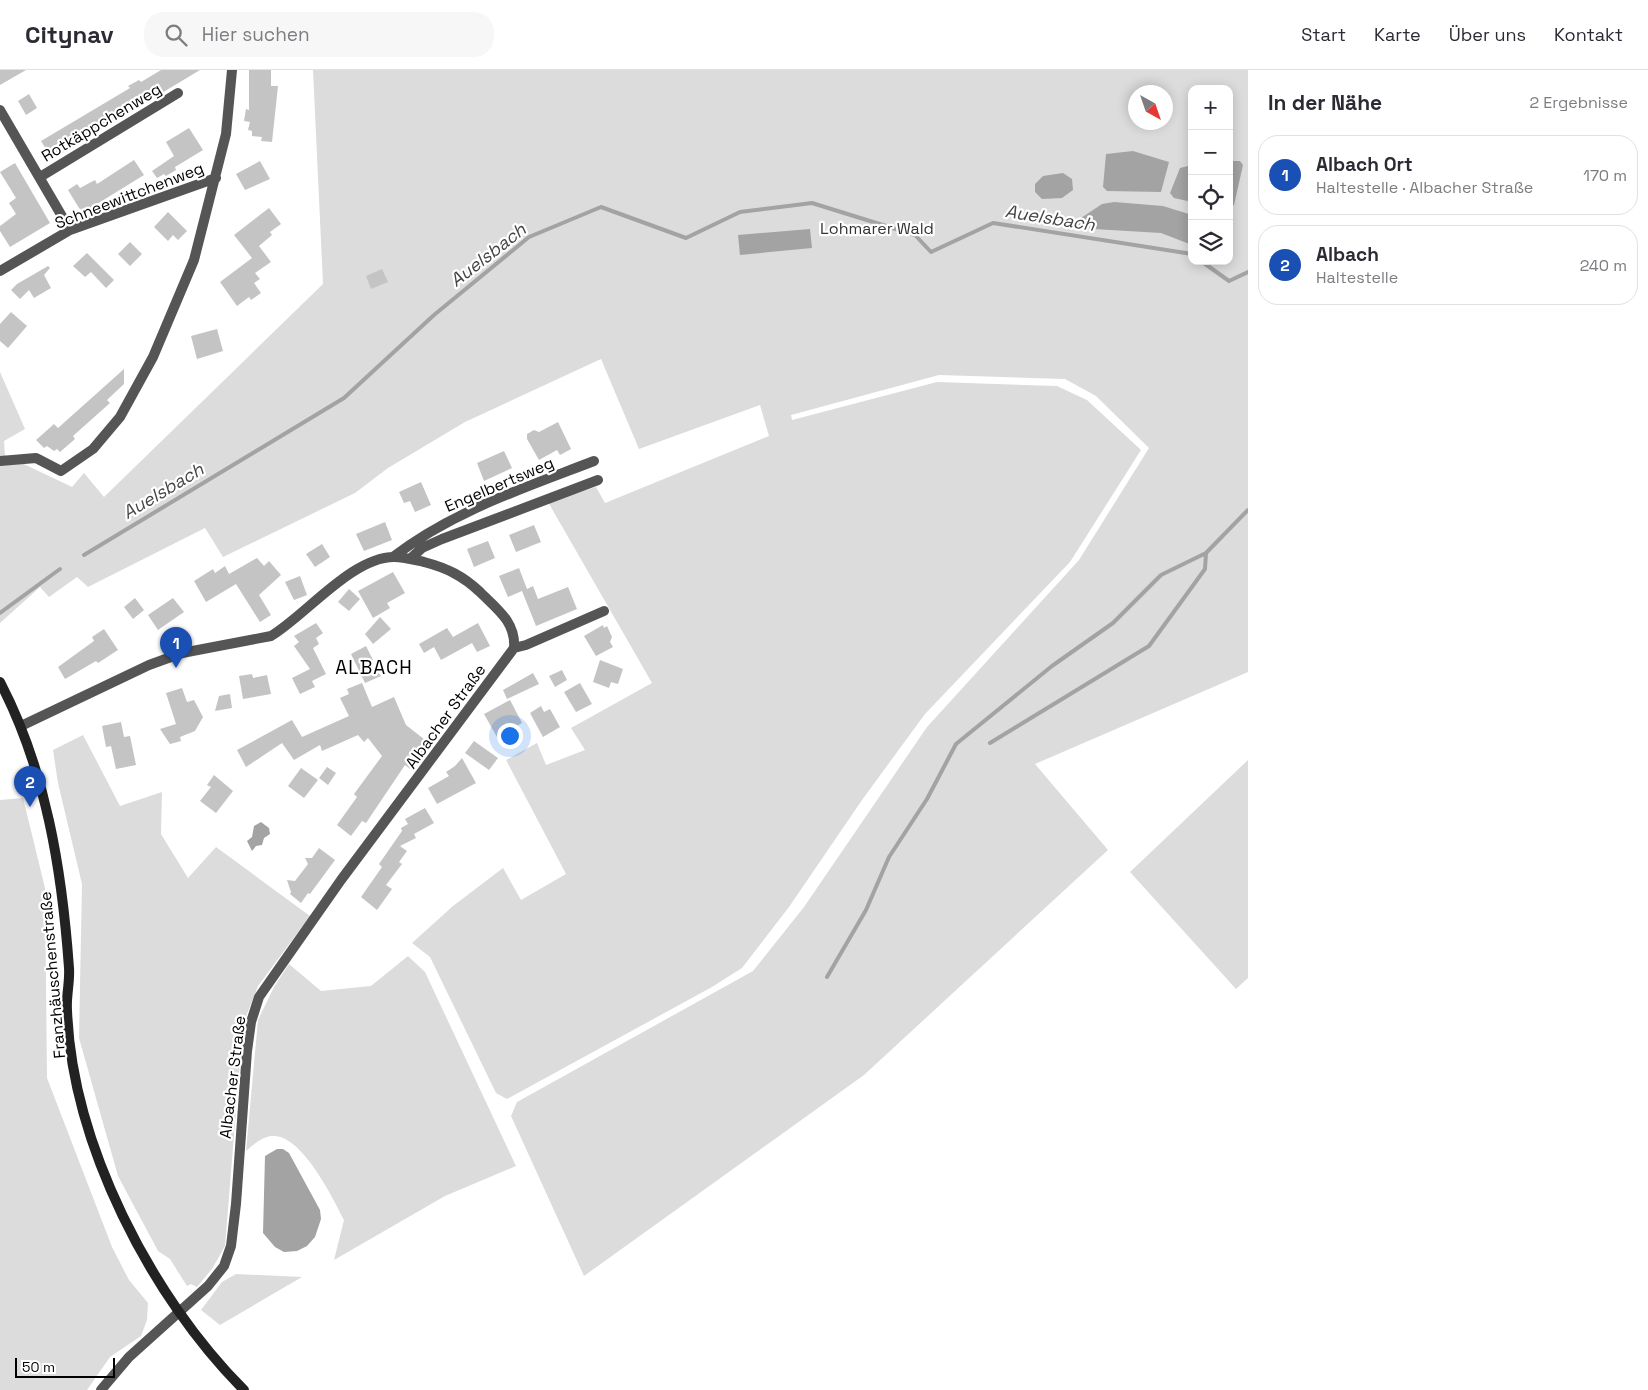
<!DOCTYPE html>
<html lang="de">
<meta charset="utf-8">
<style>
:root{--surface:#fff;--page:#f7f7f7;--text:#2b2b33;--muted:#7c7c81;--line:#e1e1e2;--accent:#db2777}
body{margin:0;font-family:"Space Grotesk",sans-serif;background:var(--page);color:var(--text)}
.controls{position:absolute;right:15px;top:15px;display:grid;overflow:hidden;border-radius:10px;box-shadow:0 2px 12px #0003}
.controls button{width:45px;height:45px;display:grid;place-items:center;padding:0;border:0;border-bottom:1px solid var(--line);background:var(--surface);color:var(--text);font:25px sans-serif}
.compass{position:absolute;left:1128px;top:15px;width:45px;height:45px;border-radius:50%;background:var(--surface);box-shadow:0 2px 12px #0003;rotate:140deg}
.scale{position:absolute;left:15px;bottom:12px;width:100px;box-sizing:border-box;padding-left:5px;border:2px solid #000;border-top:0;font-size:14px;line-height:18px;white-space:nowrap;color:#000;-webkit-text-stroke:4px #fff;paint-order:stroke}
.you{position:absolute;left:509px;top:665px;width:18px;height:18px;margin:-12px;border:4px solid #fff;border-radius:50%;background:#1a73e8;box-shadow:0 0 0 8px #1a73e833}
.badge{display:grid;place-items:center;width:32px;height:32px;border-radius:50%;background:var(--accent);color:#fff;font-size:16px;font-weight:700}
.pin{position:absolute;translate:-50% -41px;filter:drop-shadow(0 1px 2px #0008)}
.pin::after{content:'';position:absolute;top:26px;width:18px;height:15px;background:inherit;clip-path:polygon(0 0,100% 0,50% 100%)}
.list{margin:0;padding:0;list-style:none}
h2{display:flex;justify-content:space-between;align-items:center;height:65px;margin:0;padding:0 20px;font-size:21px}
h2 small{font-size:16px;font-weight:400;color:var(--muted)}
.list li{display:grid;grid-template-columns:32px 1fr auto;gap:15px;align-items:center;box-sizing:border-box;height:80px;margin:0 10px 10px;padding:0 10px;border:1px solid var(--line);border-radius:20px}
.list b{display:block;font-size:19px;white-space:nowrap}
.list p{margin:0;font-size:16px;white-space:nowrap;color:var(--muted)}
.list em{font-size:16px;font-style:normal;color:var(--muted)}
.icon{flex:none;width:28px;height:28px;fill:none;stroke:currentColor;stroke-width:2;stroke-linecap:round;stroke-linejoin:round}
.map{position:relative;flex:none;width:1248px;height:1320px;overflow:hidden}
header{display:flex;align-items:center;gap:30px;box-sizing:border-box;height:70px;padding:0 25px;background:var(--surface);border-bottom:1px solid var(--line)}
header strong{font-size:24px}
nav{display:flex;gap:28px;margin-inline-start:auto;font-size:18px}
.search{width:350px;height:45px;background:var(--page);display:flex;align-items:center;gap:12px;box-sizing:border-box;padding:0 18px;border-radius:20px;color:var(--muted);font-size:19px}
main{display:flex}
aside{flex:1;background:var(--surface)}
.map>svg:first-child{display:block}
.green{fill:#dcdcdc;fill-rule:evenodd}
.water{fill:#a3a3a3}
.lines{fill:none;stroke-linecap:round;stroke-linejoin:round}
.stream{stroke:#a3a3a3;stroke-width:4}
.building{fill:#c4c4c4}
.street{stroke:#555;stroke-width:10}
.secondary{stroke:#222;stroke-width:10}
.labels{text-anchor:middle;stroke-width:4.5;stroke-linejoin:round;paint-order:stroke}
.street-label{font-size:16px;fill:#000;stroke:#fff}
.park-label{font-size:16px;fill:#333;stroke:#fff}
.water-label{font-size:18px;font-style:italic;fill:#444;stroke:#fff}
.quarter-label{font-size:19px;letter-spacing:1px;fill:#000;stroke:#fff}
</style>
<header>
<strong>Citynav</strong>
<div class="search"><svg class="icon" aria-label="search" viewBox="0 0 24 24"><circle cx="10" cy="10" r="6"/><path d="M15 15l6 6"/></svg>Hier suchen</div>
<nav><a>Start</a><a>Karte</a><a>Über uns</a><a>Kontakt</a></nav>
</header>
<main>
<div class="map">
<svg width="1248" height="1320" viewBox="0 0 1248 1320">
<rect width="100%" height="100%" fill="#fff"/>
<path class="green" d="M 313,0 L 1248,0 L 1248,602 L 1035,694 L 1108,780 L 864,1005 L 584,1206 L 511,1046 L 517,1032 L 753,901 L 804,837 L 927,657 L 1079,490 L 1149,378 L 1096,326 L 1065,309 L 939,305 L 791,345 L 792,350 L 937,312 L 1057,316 L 1087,330 L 1141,380 L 1070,492 L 925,644 L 862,730 L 789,837 L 742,898 L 712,917 L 507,1029 L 496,1023 L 430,887 L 412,873 L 453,836 L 503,798 L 521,830 L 566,804 L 506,690 L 537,673 L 546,695 L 585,680 L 571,658 L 652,613 L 548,432 L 596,417 L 605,433 L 769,366 L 760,335 L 639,379 L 601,289 L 465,352 L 388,398 L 355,423 L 223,487 L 205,458 L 88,517 L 77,507 L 49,527 L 40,517 L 0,553 L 0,302 L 25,359 L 4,371 L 5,385 L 72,417 L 84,403 L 104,427 L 323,214 ZM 1192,19 L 1229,19 L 1229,191 L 1192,191 ZM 1136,22 L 1166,22 L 1166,52 L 1136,52 Z
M 83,665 L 120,736 L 162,722 L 161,764 L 188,808 L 216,777 L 310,846 L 258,916 L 243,954 L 225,1176 L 212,1199 L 197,1217 L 191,1214 L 187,1216 L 170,1189 L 158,1181 L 118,1106 L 79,968 L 82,814 L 58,713 L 53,680 Z
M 1248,690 L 1248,908 L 1236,919 L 1130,802 Z
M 23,728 L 45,818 L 47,1008 L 112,1177 L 129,1210 L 148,1233 L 147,1250 L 141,1266 L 110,1287 L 87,1320 L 0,1320 L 0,730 Z
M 408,886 L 425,902 L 516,1096 L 445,1126 L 334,1190 L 344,1150 C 333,1128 301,1063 272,1066 C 262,1067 254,1074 246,1081 L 258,950 L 274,917 L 289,894 L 321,921 L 371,916 Z
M 236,1204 L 302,1207 L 220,1255 L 201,1240 L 222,1212 Z"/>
<path class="water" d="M 1133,81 L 1169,92 L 1161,122 L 1107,121 L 1103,117 L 1106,84 Z
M 1229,91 L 1240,91 L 1243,95 L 1234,135 L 1229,138 Z
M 1192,95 L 1192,132 L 1174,128 L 1170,123 L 1180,98 Z
M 1063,103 L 1072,109 L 1073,120 L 1062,128 L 1042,129 L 1035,122 L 1035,114 L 1043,106 Z
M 1114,132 L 1163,136 L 1192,145 L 1192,175 L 1161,163 L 1077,158 L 1078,150 L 1102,134 Z
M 810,159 L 812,178 L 740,185 L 738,165 Z
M 261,752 L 269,758 L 270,764 L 264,768 L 262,775 L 256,776 L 252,781 L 247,771 L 252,767 L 254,756 Z
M 277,1079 L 283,1079 L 289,1083 L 320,1140 L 321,1149 L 315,1167 L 307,1176 L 297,1181 L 284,1182 L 275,1177 L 263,1163 L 265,1086 Z"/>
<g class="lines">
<path class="stream" d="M 1201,191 L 1229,211 L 1248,202
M 84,485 L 344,328 L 434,245 L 529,167 L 601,137 L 686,168 L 740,142 L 812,133 L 915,165 L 931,182 L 993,153 L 1192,184
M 0,543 L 60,499
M 990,673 L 1149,576 L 1205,499 L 1206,483
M 827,907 L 866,840 L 889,787 L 927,729 L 956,674 L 1052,596 L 1113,553 L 1161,505 L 1206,483 L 1248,440"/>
</g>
<path class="building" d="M 0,0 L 26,0 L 0,15 Z
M 161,0 L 200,0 L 52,89 L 41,71 L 130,18 L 128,16 L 139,10 L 141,12 Z
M 249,0 L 271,0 L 271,16 L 278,16 L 272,72 L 261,71 L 262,67 L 252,66 L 252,61 L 248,60 L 250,52 L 244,51 L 246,39 L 249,40 Z
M 29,24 L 37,38 L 26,45 L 18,31 Z
M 189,58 L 203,80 L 175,97 L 176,100 L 166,106 L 164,104 L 157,108 L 152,101 L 174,86 L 166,72 Z
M 134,90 L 144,105 L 84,142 L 79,138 L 68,120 L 77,114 L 80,118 L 95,110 L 97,114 Z
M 260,91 L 270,109 L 245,120 L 236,104 Z
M 15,93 L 50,153 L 10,177 L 0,161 L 0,156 L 16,144 L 9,133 L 16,128 L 0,102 Z
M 269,138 L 281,154 L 270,162 L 272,165 L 259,176 L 271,192 L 255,203 L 260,209 L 254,213 L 261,223 L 251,230 L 249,227 L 237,236 L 220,212 L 252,188 L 234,165 Z
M 168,142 L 187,161 L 178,170 L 173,165 L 168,171 L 154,157 Z
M 130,172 L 142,184 L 130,196 L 118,184 Z
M 87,183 L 114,210 L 106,218 L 91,202 L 85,207 L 73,196 Z
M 48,196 L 50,198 L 44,205 L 51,218 L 34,228 L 29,220 L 20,229 L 11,220 L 17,214 Z
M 382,199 L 388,212 L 371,219 L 366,206 Z
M 11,242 L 27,256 L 8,278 L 0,271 L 0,254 Z
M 217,259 L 223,281 L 197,289 L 191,266 Z
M 124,299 L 124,314 L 107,330 L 110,333 L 73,366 L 75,369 L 60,382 L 57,379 L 54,381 L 47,376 L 44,378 L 36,370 L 54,354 L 58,358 Z
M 558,352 L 571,379 L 560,385 L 557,380 L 539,390 L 527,369 L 527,364 L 534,360 L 539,362 Z
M 504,381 L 512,398 L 484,411 L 477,393 Z
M 421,412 L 431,435 L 415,442 L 410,431 L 404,433 L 399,422 Z
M 385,452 L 392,470 L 364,481 L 356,464 Z
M 534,455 L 541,472 L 516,482 L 509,465 Z
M 488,471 L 495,488 L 474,497 L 467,479 Z
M 322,474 L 330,487 L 315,497 L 306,484 Z
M 257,488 L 264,496 L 269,491 L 281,505 L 259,525 L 271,545 L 260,552 L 236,514 L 206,532 L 194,511 L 213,499 L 215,503 L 225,496 L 229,504 Z
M 519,498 L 527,519 L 533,516 L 538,529 L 568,517 L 577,539 L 536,556 L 522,521 L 508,527 L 499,506 Z
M 393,502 L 405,523 L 387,533 L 390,538 L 373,548 L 358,521 Z
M 300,506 L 307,525 L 294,530 L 285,512 Z
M 349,519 L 360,529 L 349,541 L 338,532 Z
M 135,528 L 144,540 L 133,549 L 124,537 Z
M 173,528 L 184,542 L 158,560 L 148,545 Z
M 380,547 L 391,559 L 373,574 L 365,564 Z
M 316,553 L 323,563 L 316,568 L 319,574 L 313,578 L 326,604 L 312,611 L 315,617 L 300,624 L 292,608 L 310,599 L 294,576 L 299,572 L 294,566 Z
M 478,553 L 490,576 L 477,582 L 472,573 L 441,590 L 434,577 L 424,583 L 419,574 L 447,558 L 453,567 Z
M 603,555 L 604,558 L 607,556 L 612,567 L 610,572 L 613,577 L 596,586 L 584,566 Z
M 104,559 L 118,580 L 98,593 L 96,591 L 65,609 L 58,597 L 94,571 L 92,567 Z
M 366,576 L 373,590 L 369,592 L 381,606 L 365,613 L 351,584 Z
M 600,590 L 623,599 L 618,614 L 611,612 L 609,618 L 593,612 Z
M 562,600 L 567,610 L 555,617 L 549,606 Z
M 533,603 L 539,614 L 507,629 L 503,620 Z
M 252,604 L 253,608 L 267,605 L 271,624 L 243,629 L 239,606 Z
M 362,613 L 372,637 L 394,627 L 406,655 L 429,673 L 410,699 L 405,695 L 366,753 L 362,751 L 351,766 L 337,755 L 357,727 L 354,724 L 382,686 L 368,668 L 364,672 L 358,665 L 322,681 L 320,675 L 294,690 L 282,673 L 246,697 L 237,680 L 292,650 L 302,667 L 349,646 L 340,628 L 349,624 L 347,619 Z
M 580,613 L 592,634 L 576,642 L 564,622 Z
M 182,618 L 187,632 L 194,630 L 203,647 L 195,661 L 180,667 L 181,671 L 170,674 L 160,659 L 176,654 L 166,623 Z
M 230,624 L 232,638 L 215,641 L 219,626 Z
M 510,630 L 522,653 L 497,667 L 484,644 Z
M 541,636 L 544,642 L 550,639 L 560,657 L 543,667 L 530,643 Z
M 121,652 L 124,667 L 130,666 L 136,695 L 116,699 L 111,676 L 106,677 L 102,656 Z
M 474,671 L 498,688 L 489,700 L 465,683 Z
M 462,688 L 476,713 L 437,734 L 428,718 L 449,706 L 446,702 L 455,696 Z
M 327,697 L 336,703 L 328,715 L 319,708 Z
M 301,698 L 318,710 L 304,728 L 288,716 Z
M 214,705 L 233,721 L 216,743 L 200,731 L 211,717 L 207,715 Z
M 425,738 L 434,753 L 414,764 L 416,768 L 400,776 L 407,781 L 399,792 L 402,794 L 386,815 L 392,819 L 377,840 L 361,827 L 382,797 L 379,794 L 402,761 L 401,758 L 408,754 L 405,749 Z
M 319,778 L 335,790 L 310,824 L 308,823 L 301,833 L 290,824 L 291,822 L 287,810 L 295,811 L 308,794 L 305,788 L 312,788 Z"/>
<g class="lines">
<path class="street" d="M 0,40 L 70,160
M 40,107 L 178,23
M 0,201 L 70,160 L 216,108
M 0,391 L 36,388 L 61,401 L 93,379 L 120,347 L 153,287 L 194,190 L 226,64 L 232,0
M 393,487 C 453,441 524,418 594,391
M 410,489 L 422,478 L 442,469 L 598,410
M 514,578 L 526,575 L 604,541
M 21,656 L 149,595 L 182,583 L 271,566 C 306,545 352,487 394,487 C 404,487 415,490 424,492 C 447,498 463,506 480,522 C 497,539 516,552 514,578 L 341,810 L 259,927 L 251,952 L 247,981 L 236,1134 L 231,1176 L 224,1196 L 208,1216 L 129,1287 L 101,1320"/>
<path class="secondary" d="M 0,612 C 46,700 62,800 69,898 C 70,912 66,926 67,940 C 72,1074 151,1227 244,1320"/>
</g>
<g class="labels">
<g class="street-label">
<text transform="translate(101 52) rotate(-31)" y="6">Rotkäppchenweg</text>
<text transform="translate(129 125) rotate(-21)" y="6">Schneewittchenweg</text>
<text transform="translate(499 414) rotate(-23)" y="6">Engelbertsweg</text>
<text transform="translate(445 646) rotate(-54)" y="6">Albacher Straße</text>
<text transform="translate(52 905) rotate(-95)" y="6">Franzhäuschenstraße</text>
<text transform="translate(232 1007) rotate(-83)" y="6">Albacher Straße</text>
</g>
<g class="park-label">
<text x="877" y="164">Lohmarer Wald</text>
</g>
<g class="water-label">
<text transform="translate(1050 148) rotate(9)" y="6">Auelsbach</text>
<text transform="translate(488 185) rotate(-38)" y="6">Auelsbach</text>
<text transform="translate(163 421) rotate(-31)" y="6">Auelsbach</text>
</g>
<g class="quarter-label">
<text x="374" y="604">ALBACH</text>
</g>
</g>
</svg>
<div class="controls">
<button>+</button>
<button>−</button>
<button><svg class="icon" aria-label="locate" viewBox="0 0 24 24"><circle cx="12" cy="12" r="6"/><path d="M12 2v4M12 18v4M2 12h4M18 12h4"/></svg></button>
<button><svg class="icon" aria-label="layers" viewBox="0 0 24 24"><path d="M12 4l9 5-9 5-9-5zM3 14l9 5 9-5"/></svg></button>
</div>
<svg class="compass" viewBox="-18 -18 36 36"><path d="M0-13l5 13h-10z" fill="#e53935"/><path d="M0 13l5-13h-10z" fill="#7c7c81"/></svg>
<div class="scale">50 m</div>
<div class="you"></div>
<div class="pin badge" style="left:176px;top:598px;background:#1a4fb4">1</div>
<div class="pin badge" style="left:30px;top:737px;background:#1a4fb4">2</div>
</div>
<aside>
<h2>In der Nähe<small>2 Ergebnisse</small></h2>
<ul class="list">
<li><span class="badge" style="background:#1a4fb4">1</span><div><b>Albach Ort</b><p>Haltestelle · Albacher Straße</p></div><em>170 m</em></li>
<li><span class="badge" style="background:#1a4fb4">2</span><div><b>Albach</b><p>Haltestelle</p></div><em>240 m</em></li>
</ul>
</aside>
</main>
